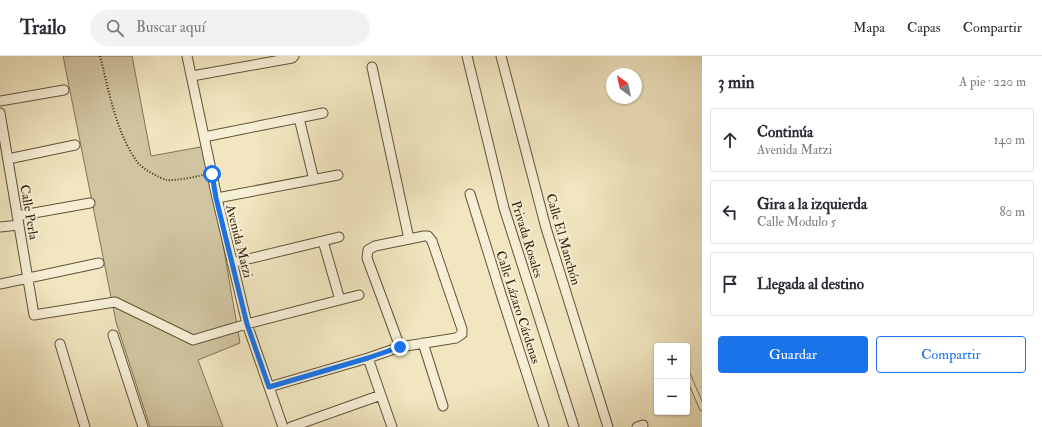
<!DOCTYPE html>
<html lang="es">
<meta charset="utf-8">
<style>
:root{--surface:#fff;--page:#f2f2f3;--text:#2b2b33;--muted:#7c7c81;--line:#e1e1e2;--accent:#1a73e8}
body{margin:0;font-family:"IM FELL Double Pica",serif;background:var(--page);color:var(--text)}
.controls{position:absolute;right:12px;bottom:12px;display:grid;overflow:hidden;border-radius:4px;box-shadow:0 1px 3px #0004}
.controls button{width:36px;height:36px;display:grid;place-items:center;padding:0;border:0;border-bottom:1px solid var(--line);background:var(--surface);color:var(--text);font:20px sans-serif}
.compass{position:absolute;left:606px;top:12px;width:36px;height:36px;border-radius:50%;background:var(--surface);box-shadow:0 1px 3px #0004;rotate:327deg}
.stop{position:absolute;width:12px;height:12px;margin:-9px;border:3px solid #1a73e8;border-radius:50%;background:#fff}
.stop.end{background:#1a73e8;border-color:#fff;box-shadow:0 1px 4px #0008}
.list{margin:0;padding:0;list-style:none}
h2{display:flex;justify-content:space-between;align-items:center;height:52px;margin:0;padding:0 16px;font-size:17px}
h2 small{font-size:13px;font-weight:400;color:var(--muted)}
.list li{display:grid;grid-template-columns:26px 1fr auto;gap:12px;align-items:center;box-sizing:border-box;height:64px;margin:0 8px 8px;padding:0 8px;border:1px solid var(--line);border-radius:4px}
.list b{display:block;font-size:15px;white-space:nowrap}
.list p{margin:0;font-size:13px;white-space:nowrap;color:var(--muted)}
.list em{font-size:13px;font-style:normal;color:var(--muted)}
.actions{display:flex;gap:8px;padding:12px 16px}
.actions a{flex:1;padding:9px 0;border:1px solid var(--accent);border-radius:4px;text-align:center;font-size:14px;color:var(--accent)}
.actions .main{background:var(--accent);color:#fff}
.icon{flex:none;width:22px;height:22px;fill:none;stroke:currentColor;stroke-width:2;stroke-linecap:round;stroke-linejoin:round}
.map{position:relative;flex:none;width:702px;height:371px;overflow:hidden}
header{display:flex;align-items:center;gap:24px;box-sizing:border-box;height:56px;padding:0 20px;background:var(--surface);border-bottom:1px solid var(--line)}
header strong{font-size:19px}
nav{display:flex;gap:22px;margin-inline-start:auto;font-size:14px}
.search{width:280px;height:36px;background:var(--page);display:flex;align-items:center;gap:10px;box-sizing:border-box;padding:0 14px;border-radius:22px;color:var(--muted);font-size:15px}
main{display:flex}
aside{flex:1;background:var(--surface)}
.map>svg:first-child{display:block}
.green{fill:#d1c5a1;stroke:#827456}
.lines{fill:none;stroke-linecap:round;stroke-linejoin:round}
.service-casing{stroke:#625339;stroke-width:6}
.minor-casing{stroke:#625339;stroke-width:11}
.path{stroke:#33220c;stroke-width:2;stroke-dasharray:1 2;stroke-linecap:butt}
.service{stroke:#f6efd6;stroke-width:4.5}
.minor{stroke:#f6efd6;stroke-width:9}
.route{stroke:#1a73e8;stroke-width:5}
.labels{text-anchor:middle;stroke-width:4;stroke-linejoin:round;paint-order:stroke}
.street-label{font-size:13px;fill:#33220c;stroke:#f6efd6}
</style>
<header>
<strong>Trailo</strong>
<div class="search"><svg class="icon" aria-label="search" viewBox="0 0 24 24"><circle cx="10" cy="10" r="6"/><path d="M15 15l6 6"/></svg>Buscar aquí</div>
<nav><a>Mapa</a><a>Capas</a><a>Compartir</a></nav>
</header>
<main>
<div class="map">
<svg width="702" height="371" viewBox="0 0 702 371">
<rect width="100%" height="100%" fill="#f1e6c0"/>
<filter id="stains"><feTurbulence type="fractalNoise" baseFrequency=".005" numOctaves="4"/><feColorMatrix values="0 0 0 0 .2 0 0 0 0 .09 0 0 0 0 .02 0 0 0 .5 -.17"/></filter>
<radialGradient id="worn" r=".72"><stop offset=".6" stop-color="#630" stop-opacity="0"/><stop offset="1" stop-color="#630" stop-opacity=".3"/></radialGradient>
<path class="green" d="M 63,0 L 132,0 L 151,100 L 206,90 L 240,287 L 198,304 L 223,371 L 150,371 L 116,266 Z"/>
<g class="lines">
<defs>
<path id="service" d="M 687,317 L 702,352"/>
<path id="minor" d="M 187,0 L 217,142 L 247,268 L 283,371
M 467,0 L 504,152 L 574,371
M 501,0 L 546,172 L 608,371
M 372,11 L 409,183
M 192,20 L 292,2 L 294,0
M 0,45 L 64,34
M 0,57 L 34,259 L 115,246 L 193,284 L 247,268 L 359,239
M 299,62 L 314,124
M 204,81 L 323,57
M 8,103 L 75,89
M 470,138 L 501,238 L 544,371
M 217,142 L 338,119
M 17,160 L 90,147
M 0,171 L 19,169
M 323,185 L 340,244
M 232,207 L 339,181
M 0,228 L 99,207
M 113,279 L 143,371
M 423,287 L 443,350
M 60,288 L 85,371
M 368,302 L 392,371
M 269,331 L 368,302 L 400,291 L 456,282 L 462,278 L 462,273 L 432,185 L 428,180 L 424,180 L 375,190 L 368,194 L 367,202 L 400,291
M 291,371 L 381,339
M 637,371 L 643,369"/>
</defs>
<use href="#service" class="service-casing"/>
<use href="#minor" class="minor-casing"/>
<path class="path" d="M 100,0 C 109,35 116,77 138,107 C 143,113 159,122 167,124 C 174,125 196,121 203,119"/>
<use href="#service" class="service"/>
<use href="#minor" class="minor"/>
</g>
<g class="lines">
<path class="route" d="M 212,118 L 216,142 L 247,268 L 269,331 L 368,302 L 400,291"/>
</g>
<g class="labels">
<g class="street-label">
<text transform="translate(30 156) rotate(80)" y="5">Calle Perla</text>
<text transform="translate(528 183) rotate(73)" y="5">Privada Rosales</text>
<text transform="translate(564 183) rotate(74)" y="5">Calle El Manchón</text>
<text transform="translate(240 185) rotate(76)" y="5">Avenida Matzi</text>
<text transform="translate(519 251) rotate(72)" y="5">Calle Lázaro Cárdenas</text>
</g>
</g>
<rect width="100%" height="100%" filter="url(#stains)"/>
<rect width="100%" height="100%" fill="url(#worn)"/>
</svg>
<div class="controls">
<button>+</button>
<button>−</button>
</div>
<svg class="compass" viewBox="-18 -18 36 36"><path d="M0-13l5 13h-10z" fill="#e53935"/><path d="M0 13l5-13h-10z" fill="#7c7c81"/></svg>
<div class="stop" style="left:212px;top:118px"></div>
<div class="stop end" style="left:400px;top:291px"></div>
</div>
<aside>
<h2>3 min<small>A pie · 220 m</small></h2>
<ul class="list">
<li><svg class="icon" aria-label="ahead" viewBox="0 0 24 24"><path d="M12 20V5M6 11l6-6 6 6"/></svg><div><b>Continúa</b><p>Avenida Matzi</p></div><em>140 m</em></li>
<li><svg class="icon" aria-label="left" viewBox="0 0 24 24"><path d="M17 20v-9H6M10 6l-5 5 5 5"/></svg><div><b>Gira a la izquierda</b><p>Calle Modulo 5</p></div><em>80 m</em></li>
<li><svg class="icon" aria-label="arrive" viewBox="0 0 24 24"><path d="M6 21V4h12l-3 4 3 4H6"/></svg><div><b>Llegada al destino</b></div></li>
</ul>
<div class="actions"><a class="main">Guardar</a><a>Compartir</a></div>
</aside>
</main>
